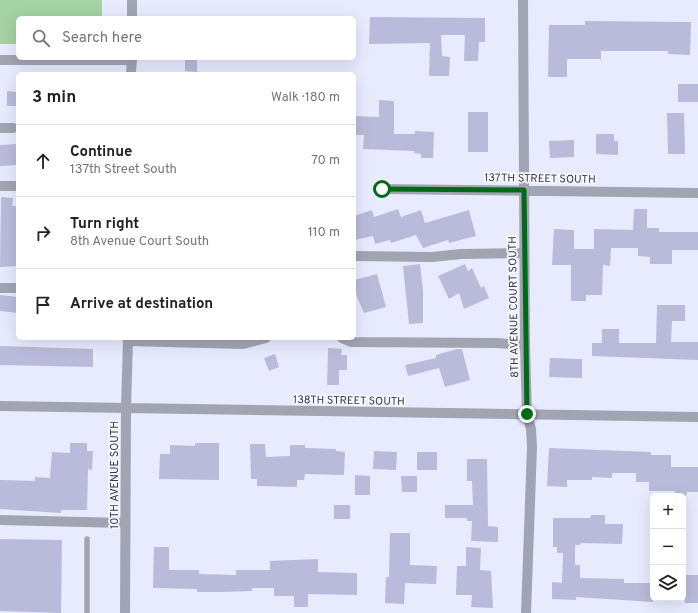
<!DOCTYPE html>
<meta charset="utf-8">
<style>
:root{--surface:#fff;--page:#f6f6f6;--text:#222;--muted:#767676;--line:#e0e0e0}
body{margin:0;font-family:Overpass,sans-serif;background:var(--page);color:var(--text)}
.controls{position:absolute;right:12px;bottom:12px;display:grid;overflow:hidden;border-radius:6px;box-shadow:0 4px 16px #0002}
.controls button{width:36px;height:36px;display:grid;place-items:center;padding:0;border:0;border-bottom:1px solid var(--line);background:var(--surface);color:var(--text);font:20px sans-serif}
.stop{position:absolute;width:12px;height:12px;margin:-9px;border:3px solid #006a17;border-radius:50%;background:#fff}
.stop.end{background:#006a17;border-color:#fff;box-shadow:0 1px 4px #0008}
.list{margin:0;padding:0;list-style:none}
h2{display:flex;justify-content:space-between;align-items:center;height:52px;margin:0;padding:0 16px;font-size:17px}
h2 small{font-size:13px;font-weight:400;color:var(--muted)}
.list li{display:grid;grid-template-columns:26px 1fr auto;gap:12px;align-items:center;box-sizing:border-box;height:72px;padding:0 16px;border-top:1px solid var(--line)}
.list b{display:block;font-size:15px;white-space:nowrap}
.list p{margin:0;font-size:13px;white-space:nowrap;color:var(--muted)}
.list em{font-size:13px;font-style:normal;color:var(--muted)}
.icon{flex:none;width:22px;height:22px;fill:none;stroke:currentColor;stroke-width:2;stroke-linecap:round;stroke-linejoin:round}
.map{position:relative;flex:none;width:698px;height:613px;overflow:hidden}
.search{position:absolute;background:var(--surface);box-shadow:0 4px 16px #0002;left:16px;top:16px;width:340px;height:44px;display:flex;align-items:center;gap:10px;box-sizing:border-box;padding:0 14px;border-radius:6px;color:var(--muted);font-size:15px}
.panel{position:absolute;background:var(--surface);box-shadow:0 4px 16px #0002;left:16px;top:72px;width:340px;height:268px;border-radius:6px}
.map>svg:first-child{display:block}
.green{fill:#a4d2a4}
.building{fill:#b9bbda}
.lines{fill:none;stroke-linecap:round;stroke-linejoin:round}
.service{stroke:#a3a4b2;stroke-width:5.5}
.minor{stroke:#a3a4b2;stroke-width:10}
.tertiary{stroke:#a3a4b2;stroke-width:10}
.route{stroke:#006a17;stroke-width:5}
.labels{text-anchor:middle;stroke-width:3.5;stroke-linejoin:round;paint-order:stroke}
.street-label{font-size:11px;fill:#373845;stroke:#f8f8ff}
</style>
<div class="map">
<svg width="698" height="613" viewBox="0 0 698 613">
<rect width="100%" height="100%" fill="#e8eafe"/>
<path class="green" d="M 0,0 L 102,0 L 102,18 L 18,18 L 18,44 L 0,44 Z"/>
<path class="building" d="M 370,17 L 485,18 L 485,42 L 479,42 L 478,61 L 464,61 L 465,35 L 441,35 L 442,56 L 450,57 L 449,76 L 429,76 L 430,43 L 369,44 Z
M 585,21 L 691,22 L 690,55 L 668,54 L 668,51 L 601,51 L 601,59 L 567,59 L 567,77 L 548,77 L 549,25 L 585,25 Z
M 185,58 L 197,58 L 197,72 L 185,71 Z
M 678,84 L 698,84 L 698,102 L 678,102 Z
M 7,91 L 18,92 L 18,106 L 7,106 Z
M 379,100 L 394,101 L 394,134 L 415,134 L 415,131 L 434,132 L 433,158 L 421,158 L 421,154 L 414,153 L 414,151 L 363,149 L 364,135 L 354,135 L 354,116 L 379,117 Z
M 468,112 L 488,112 L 488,152 L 468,152 Z
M 667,113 L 684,113 L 685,154 L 668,154 Z
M 596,134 L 614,134 L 614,141 L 618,141 L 618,155 L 596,154 Z
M 574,140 L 574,157 L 550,158 L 549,141 Z
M 18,144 L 18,165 L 0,166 L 0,145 Z
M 1,197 L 13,198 L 12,206 L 18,206 L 18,221 L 16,221 L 18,266 L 0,267 Z
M 398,209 L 401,217 L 421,210 L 425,223 L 469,210 L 476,236 L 449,243 L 448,240 L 423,248 L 416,235 L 391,243 L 390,240 L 375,244 L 373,236 L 354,240 L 354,216 L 372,210 L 374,217 Z
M 634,209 L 647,209 L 647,228 L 659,228 L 659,232 L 698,232 L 698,250 L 672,250 L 672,264 L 650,264 L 650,257 L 638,256 L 638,248 L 611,248 L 610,266 L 603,265 L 602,295 L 586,295 L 586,301 L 571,301 L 571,265 L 552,265 L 554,229 L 574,230 L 574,249 L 594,249 L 594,229 L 633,230 Z
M 420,264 L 423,291 L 423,323 L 409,324 L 403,266 Z
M 465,264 L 468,271 L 472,268 L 481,288 L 484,286 L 489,298 L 464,309 L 459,293 L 449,299 L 438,276 Z
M 377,274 L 386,307 L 364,313 L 357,297 L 354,280 Z
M 0,295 L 18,297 L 18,313 L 0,311 Z
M 657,305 L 685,305 L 685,321 L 672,321 L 671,342 L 698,342 L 698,360 L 592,356 L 592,343 L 602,343 L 602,329 L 619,329 L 619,343 L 656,343 Z
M 0,346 L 93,349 L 93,367 L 0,365 Z
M 328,348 L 342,349 L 341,355 L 347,355 L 347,370 L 339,370 L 339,385 L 327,385 Z
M 457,349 L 462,349 L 470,380 L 445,387 L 439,368 L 408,376 L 405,365 L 436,358 L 436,355 Z
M 275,354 L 279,367 L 269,371 L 264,358 Z
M 550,358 L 582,359 L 582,378 L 549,377 Z
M 70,443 L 87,443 L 87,451 L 93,451 L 92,470 L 88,469 L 87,510 L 61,510 L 61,513 L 0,509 L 0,480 L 35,481 L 35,477 L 50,478 L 52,452 L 70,453 Z
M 195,443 L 219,443 L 219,480 L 159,479 L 160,454 L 170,454 L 170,445 L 195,446 Z
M 250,444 L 265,444 L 266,457 L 290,456 L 290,445 L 305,445 L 305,448 L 336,449 L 336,451 L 345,452 L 344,475 L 305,474 L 304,480 L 297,480 L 297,487 L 257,486 L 257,479 L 251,479 Z
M 549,448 L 651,452 L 651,455 L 671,455 L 671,467 L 698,467 L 698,492 L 687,492 L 686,496 L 675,496 L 675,491 L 649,491 L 649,482 L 636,482 L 636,473 L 612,473 L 612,478 L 592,477 L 592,480 L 567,480 L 567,487 L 547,486 Z
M 374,451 L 397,452 L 396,470 L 373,469 Z
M 417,452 L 437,452 L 437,470 L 417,470 Z
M 467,459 L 487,459 L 488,526 L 498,527 L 498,542 L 471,541 L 472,521 L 467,521 L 467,518 L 445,518 L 445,505 L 473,505 L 472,481 L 467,481 Z
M 355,475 L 370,476 L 370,495 L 355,495 Z
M 401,476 L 417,476 L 417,492 L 402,492 Z
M 334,505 L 350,505 L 350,519 L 334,519 Z
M 591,515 L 605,515 L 605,524 L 623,524 L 622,544 L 581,543 L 580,545 L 575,545 L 575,565 L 580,565 L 580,578 L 624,579 L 624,583 L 653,583 L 653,602 L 576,597 L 576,600 L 552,599 L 552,582 L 562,583 L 563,553 L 557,553 L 557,547 L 553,547 L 553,518 L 590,518 Z
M 390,533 L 410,533 L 410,565 L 437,566 L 436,584 L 405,583 L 404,604 L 385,603 L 386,577 L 389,577 Z
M 0,539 L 62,540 L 61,613 L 0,611 Z
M 154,547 L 169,547 L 169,570 L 199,570 L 199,574 L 236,575 L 236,570 L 270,570 L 270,561 L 318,559 L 318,572 L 357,573 L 357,595 L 308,594 L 308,607 L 294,607 L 294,596 L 274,596 L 274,588 L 252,588 L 252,591 L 223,592 L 197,592 L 197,589 L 153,588 Z
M 466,547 L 481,548 L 480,570 L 491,571 L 493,608 L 471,607 L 472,595 L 456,595 L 457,566 L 466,566 Z
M 683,575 L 698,575 L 698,603 L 685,603 Z"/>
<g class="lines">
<path class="service" d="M 87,613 L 87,539"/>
<path class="minor" d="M 523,0 L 525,345 L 527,414 L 531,429 L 532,447 L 526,613
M 0,60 L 132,60
M 0,128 L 13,128
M 0,186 L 18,186
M 382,189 L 698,193
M 354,256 L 432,257 L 461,254 L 524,253
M 0,288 L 18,288
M 342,338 L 351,342 L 496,343 L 525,345
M 128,341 L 243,344 L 266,338
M 0,520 L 125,523
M 125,613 L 126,409"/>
<path class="tertiary" d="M 132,18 L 132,0
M 131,74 L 132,58
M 0,406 L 698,417
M 126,409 L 128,338"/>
</g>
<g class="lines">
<path class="route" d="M 382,189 L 524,190 L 527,414"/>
</g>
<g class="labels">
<g class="street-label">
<text transform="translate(540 178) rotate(1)" y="4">137TH STREET SOUTH</text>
<text transform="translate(513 307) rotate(-91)" y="4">8TH AVENUE COURT SOUTH</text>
<text transform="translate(349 400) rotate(1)" y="4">138TH STREET SOUTH</text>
<text transform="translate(114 475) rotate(-90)" y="4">10TH AVENUE SOUTH</text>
</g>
</g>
</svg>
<div class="controls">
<button>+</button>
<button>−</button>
<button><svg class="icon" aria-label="layers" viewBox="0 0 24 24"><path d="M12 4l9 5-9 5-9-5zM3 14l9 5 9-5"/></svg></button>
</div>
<div class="stop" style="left:382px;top:189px"></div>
<div class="stop end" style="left:527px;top:414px"></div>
<div class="search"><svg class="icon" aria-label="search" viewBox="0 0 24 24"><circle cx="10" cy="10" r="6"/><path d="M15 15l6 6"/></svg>Search here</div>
<section class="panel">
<h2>3 min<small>Walk · 180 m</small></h2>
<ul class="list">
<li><svg class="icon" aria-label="ahead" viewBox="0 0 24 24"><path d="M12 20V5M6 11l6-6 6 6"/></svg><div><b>Continue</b><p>137th Street South</p></div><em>70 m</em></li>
<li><svg class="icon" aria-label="right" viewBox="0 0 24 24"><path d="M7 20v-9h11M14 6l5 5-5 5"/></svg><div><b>Turn right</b><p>8th Avenue Court South</p></div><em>110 m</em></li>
<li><svg class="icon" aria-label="arrive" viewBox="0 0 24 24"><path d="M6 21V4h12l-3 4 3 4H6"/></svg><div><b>Arrive at destination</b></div></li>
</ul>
</section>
</div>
